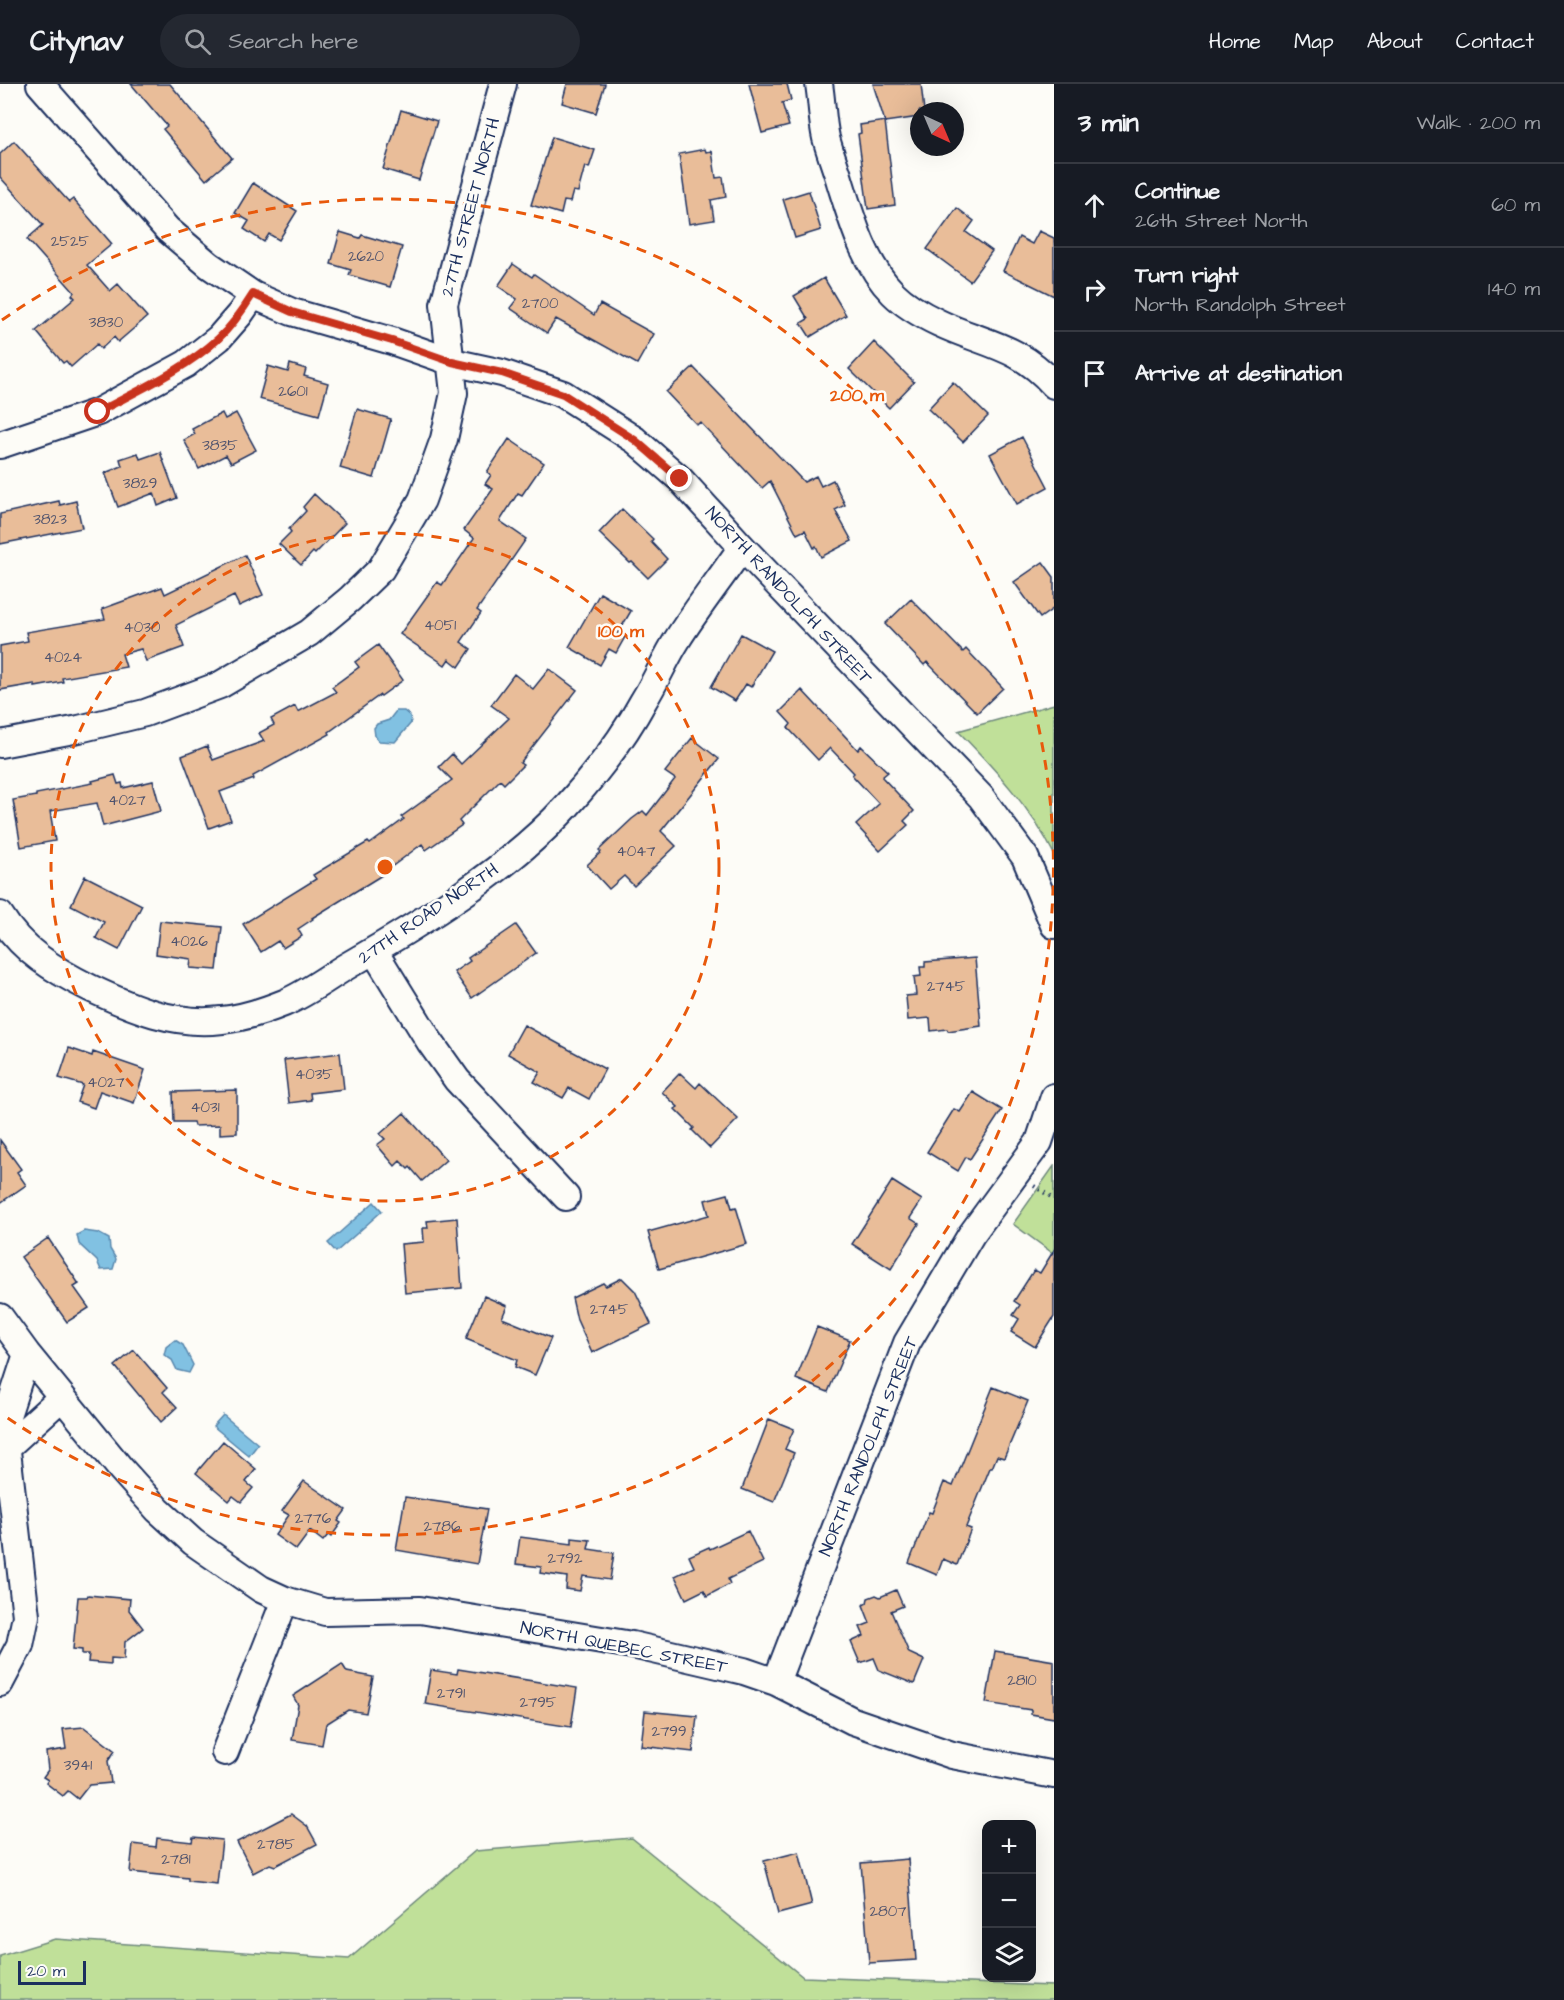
<!DOCTYPE html>
<meta charset="utf-8">
<style>
:root{--surface:#171b24;--page:#242831;--text:#f1f3f6;--muted:#9ea1a6;--line:#363941}
body{margin:0;font-family:"Architects Daughter",sans-serif;background:var(--page);color:var(--text)}
.controls{position:absolute;right:18px;bottom:18px;display:grid;overflow:hidden;border-radius:12px;box-shadow:0 6px 24px #0002}
.controls button{width:54px;height:54px;display:grid;place-items:center;padding:0;border:0;border-bottom:2px solid var(--line);background:var(--surface);color:var(--text);font:30px sans-serif}
.compass{position:absolute;left:910px;top:18px;width:54px;height:54px;border-radius:50%;background:var(--surface);box-shadow:0 6px 24px #0002;rotate:136deg}
.scale{position:absolute;left:18px;bottom:15px;width:68px;box-sizing:border-box;padding-left:6px;border:3px solid #1b2f5e;border-top:0;font-size:16px;line-height:21px;white-space:nowrap;color:#1b2f5e;-webkit-text-stroke:4px #fdfcf7;paint-order:stroke}
.stop{position:absolute;width:18px;height:18px;margin:-14px;border:4px solid #c8321e;border-radius:50%;background:#fff}
.stop.end{background:#c8321e;border-color:#fff;box-shadow:0 2px 6px #0008}
.list{margin:0;padding:0;list-style:none}
h2{display:flex;justify-content:space-between;align-items:center;height:78px;margin:0;padding:0 24px;font-size:26px}
h2 small{font-size:20px;font-weight:400;color:var(--muted)}
.list li{display:grid;grid-template-columns:39px 1fr auto;gap:18px;align-items:center;box-sizing:border-box;height:84px;padding:0 24px;border-top:2px solid var(--line)}
.list b{display:block;font-size:22px;white-space:nowrap}
.list p{margin:0;font-size:20px;white-space:nowrap;color:var(--muted)}
.list em{font-size:20px;font-style:normal;color:var(--muted)}
.icon{flex:none;width:33px;height:33px;fill:none;stroke:currentColor;stroke-width:2;stroke-linecap:round;stroke-linejoin:round}
.map{position:relative;flex:none;width:1054px;height:1916px;overflow:hidden}
header{display:flex;align-items:center;gap:36px;box-sizing:border-box;height:84px;padding:0 30px;background:var(--surface);border-bottom:2px solid var(--line)}
header strong{font-size:28px}
nav{display:flex;gap:33px;margin-inline-start:auto;font-size:21px}
.search{width:420px;height:54px;background:var(--page);display:flex;align-items:center;gap:15px;box-sizing:border-box;padding:0 21px;border-radius:33px;color:var(--muted);font-size:22px}
main{display:flex}
aside{flex:1;background:var(--surface)}
.map>svg:first-child{display:block}
.green{fill:#c0e099;stroke:#6e887c;stroke-width:1.5}
.water{fill:#81c1e2;stroke:#5887ad;stroke-width:1.5}
.building{fill:#e9bd99;stroke:#1b2f5e;stroke-width:1.5}
.lines{fill:none;stroke-linecap:round;stroke-linejoin:round}
.minor-casing{stroke:#1b2f5e;stroke-width:30}
.path{stroke:#1b2f5e;stroke-width:4;stroke-dasharray:1.5 4.5;stroke-linecap:butt}
.minor{stroke:#fdfcf7;stroke-width:26}
.route{stroke:#c8321e;stroke-width:8}
.ring{fill:none;stroke:#e8590c;stroke-width:3;stroke-dasharray:10 8}
.labels{text-anchor:middle;stroke-width:5;stroke-linejoin:round;paint-order:stroke}
.number-label{font-size:15px;fill:#4e526d}
.street-label{font-size:18px;fill:#1b2f5e;stroke:#fdfcf7}
.centre{fill:#e8590c;stroke:#fdfcf7;stroke-width:3}
.ring-label{font-size:18px;text-anchor:middle;font-weight:bold;fill:#e8590c;stroke:#fdfcf7;stroke-width:5;stroke-linejoin:round;paint-order:stroke}
</style>
<header>
<strong>Citynav</strong>
<div class="search"><svg class="icon" aria-label="search" viewBox="0 0 24 24"><circle cx="10" cy="10" r="6"/><path d="M15 15l6 6"/></svg>Search here</div>
<nav><a>Home</a><a>Map</a><a>About</a><a>Contact</a></nav>
</header>
<main>
<div class="map">
<svg width="1054" height="1916" viewBox="0 0 1054 1916">
<rect width="100%" height="100%" fill="#fdfcf7"/>
<filter id="ink" filterUnits="userSpaceOnUse"><feTurbulence type="fractalNoise" baseFrequency=".0167" numOctaves="2"/><feDisplacementMap in="SourceGraphic" scale="12" xChannelSelector="R" yChannelSelector="G"/><feConvolveMatrix kernelMatrix="1 2 1 2 8 2 1 2 1" color-interpolation-filters="sRGB"/></filter>
<g filter="url(#ink)">
<path class="green" d="M 1054,620 L 1054,770 C 1031,724 994,684 958,647 Z
M 1054,1082 L 1054,1170 L 1013,1140 Z
M 632,1754 L 803,1893 L 1054,1902 L 1054,1916 L 0,1916 L 0,1872 L 55,1855 L 349,1875 L 475,1767 Z"/>
<path class="water" d="M 396,627 L 404,627 L 410,632 L 411,639 L 395,658 L 379,657 L 375,652 L 374,644 L 377,640 L 389,636 Z
M 374,1118 L 382,1127 L 336,1168 L 328,1159 Z
M 84,1147 L 98,1149 L 109,1155 L 110,1165 L 116,1175 L 113,1185 L 101,1186 L 97,1177 L 79,1160 L 77,1151 Z
M 175,1256 L 183,1261 L 193,1281 L 189,1289 L 177,1286 L 172,1276 L 164,1271 L 166,1263 Z
M 223,1331 L 258,1360 L 249,1372 L 213,1342 Z"/>
<path class="building" d="M 131,0 L 170,0 L 232,74 L 206,96 L 163,45 L 167,42 Z
M 567,0 L 605,0 L 596,29 L 562,19 Z
M 749,0 L 787,0 L 791,16 L 782,19 L 789,42 L 762,49 Z
M 873,0 L 921,0 L 924,27 L 919,27 L 919,33 L 885,38 Z
M 401,26 L 437,37 L 419,96 L 383,85 Z
M 885,37 L 895,121 L 868,125 L 858,50 L 861,49 L 860,41 Z
M 552,53 L 595,66 L 589,84 L 585,82 L 578,108 L 573,107 L 570,118 L 564,117 L 561,130 L 531,121 Z
M 14,57 L 69,118 L 73,115 L 112,160 L 87,181 L 110,207 L 118,200 L 147,233 L 118,258 L 114,253 L 101,265 L 97,260 L 71,283 L 66,277 L 63,279 L 36,247 L 75,214 L 72,211 L 74,208 L 27,155 L 43,141 L 0,93 L 0,70 Z
M 705,65 L 706,68 L 712,67 L 716,94 L 723,93 L 726,113 L 711,116 L 714,136 L 689,140 L 679,70 Z
M 253,99 L 297,127 L 279,156 L 269,150 L 264,158 L 244,145 L 249,137 L 235,129 Z
M 809,107 L 821,146 L 795,154 L 783,115 Z
M 957,124 L 974,137 L 966,148 L 992,167 L 970,197 L 927,165 Z
M 1039,147 L 1054,154 L 1054,212 L 1003,187 L 1019,153 L 1032,160 Z
M 340,148 L 360,154 L 362,151 L 402,163 L 390,203 L 349,191 L 351,186 L 331,180 Z
M 513,180 L 532,193 L 534,190 L 594,231 L 600,220 L 654,250 L 637,280 L 556,235 L 547,249 L 510,224 L 517,215 L 498,202 Z
M 824,194 L 846,231 L 810,253 L 801,239 L 808,235 L 794,212 Z
M 874,258 L 914,298 L 889,324 L 849,285 Z
M 290,280 L 306,285 L 304,292 L 328,299 L 319,331 L 259,315 L 268,282 L 288,288 Z
M 693,283 L 804,398 L 816,392 L 821,402 L 833,396 L 845,421 L 835,426 L 852,457 L 821,473 L 816,462 L 814,464 L 805,446 L 797,450 L 770,397 L 762,404 L 700,338 L 697,341 L 666,308 Z
M 953,298 L 988,332 L 963,358 L 928,325 Z
M 357,325 L 391,335 L 374,394 L 340,384 Z
M 222,329 L 225,335 L 236,329 L 256,366 L 231,379 L 226,371 L 199,385 L 184,356 L 195,350 L 192,345 Z
M 1022,353 L 1048,403 L 1017,420 L 990,370 Z
M 509,355 L 544,379 L 522,411 L 518,409 L 500,437 L 526,455 L 477,526 L 481,529 L 461,558 L 471,565 L 459,583 L 449,575 L 445,581 L 400,550 L 437,498 L 442,501 L 474,454 L 464,446 L 493,405 L 485,400 L 491,391 L 487,388 Z
M 160,368 L 177,414 L 158,422 L 154,409 L 118,423 L 105,389 L 122,382 L 120,375 L 138,369 L 140,375 Z
M 314,410 L 345,439 L 315,470 L 313,468 L 301,481 L 279,460 L 291,448 L 289,445 L 306,427 L 303,423 Z
M 59,417 L 60,421 L 76,417 L 82,444 L 0,460 L 0,430 Z
M 622,425 L 653,455 L 651,458 L 667,475 L 648,494 L 632,478 L 630,479 L 599,449 Z
M 245,471 L 263,511 L 239,522 L 234,512 L 176,541 L 184,563 L 146,577 L 141,565 L 122,570 L 126,583 L 62,594 L 63,598 L 35,603 L 35,600 L 0,606 L 0,562 L 28,557 L 26,548 L 105,535 L 102,525 L 162,503 L 165,510 Z
M 1043,478 L 1054,493 L 1054,524 L 1040,534 L 1014,498 Z
M 600,509 L 631,527 L 618,549 L 625,553 L 616,569 L 609,565 L 600,581 L 569,563 Z
M 911,515 L 963,568 L 966,565 L 1003,604 L 977,629 L 927,578 L 924,581 L 885,540 Z
M 741,550 L 772,567 L 751,603 L 746,600 L 735,617 L 711,603 Z
M 378,561 L 403,596 L 381,612 L 380,611 L 329,648 L 330,650 L 253,692 L 254,695 L 220,708 L 231,736 L 209,744 L 182,672 L 207,662 L 213,676 L 264,657 L 259,649 L 274,641 L 271,635 L 295,622 L 298,628 L 336,608 L 332,603 L 359,583 L 355,578 Z
M 549,585 L 577,606 L 520,679 L 523,681 L 504,700 L 500,696 L 459,737 L 462,741 L 426,766 L 422,760 L 386,787 L 387,788 L 312,834 L 313,835 L 298,845 L 302,852 L 283,864 L 278,857 L 261,868 L 243,840 L 316,795 L 313,791 L 368,758 L 370,760 L 404,735 L 401,733 L 452,696 L 439,683 L 452,670 L 461,680 L 509,634 L 491,621 L 514,590 L 533,605 Z
M 802,606 L 858,666 L 861,662 L 888,688 L 882,693 L 914,727 L 904,737 L 908,741 L 880,767 L 856,741 L 879,720 L 852,691 L 854,689 L 830,664 L 818,676 L 788,644 L 791,640 L 780,628 Z
M 692,654 L 719,675 L 661,747 L 676,762 L 634,802 L 624,792 L 609,805 L 587,781 L 601,768 L 599,766 L 632,735 L 643,727 L 647,731 L 675,695 L 665,688 Z
M 115,691 L 118,700 L 122,699 L 123,704 L 153,697 L 161,727 L 103,742 L 97,719 L 50,727 L 55,757 L 21,763 L 13,716 L 36,712 L 36,710 L 93,699 L 92,697 Z
M 85,792 L 142,821 L 119,866 L 96,854 L 104,838 L 71,821 Z
M 160,837 L 222,843 L 217,886 L 190,884 L 191,875 L 156,870 Z
M 516,841 L 536,869 L 472,914 L 454,888 L 470,877 L 468,874 Z
M 975,874 L 981,942 L 948,947 L 947,945 L 931,947 L 930,934 L 908,936 L 906,912 L 916,911 L 914,893 L 921,892 L 920,883 L 925,883 L 925,878 Z
M 524,941 L 605,985 L 589,1015 L 569,1004 L 563,1014 L 534,998 L 540,988 L 508,970 Z
M 69,964 L 92,972 L 93,968 L 145,986 L 134,1019 L 100,1007 L 94,1024 L 77,1018 L 83,1001 L 59,994 Z
M 340,969 L 344,1005 L 310,1009 L 311,1016 L 289,1019 L 284,976 Z
M 680,989 L 696,1004 L 700,999 L 738,1035 L 710,1064 L 692,1046 L 694,1044 L 675,1025 L 678,1023 L 662,1008 Z
M 237,1006 L 237,1049 L 220,1050 L 220,1041 L 194,1042 L 193,1038 L 174,1038 L 173,1008 Z
M 973,1008 L 1002,1026 L 970,1075 L 966,1073 L 958,1087 L 927,1068 L 954,1025 L 960,1028 Z
M 404,1029 L 446,1076 L 422,1097 L 410,1083 L 408,1085 L 400,1077 L 395,1082 L 377,1061 L 385,1055 L 380,1050 Z
M 0,1056 L 21,1085 L 17,1088 L 26,1101 L 0,1119 Z
M 892,1097 L 922,1116 L 910,1134 L 919,1140 L 891,1185 L 852,1160 Z
M 728,1110 L 732,1124 L 736,1123 L 747,1160 L 659,1185 L 648,1148 L 709,1131 L 705,1116 Z
M 457,1134 L 462,1204 L 405,1209 L 401,1160 L 424,1158 L 423,1144 L 428,1144 L 427,1137 Z
M 48,1154 L 79,1200 L 74,1203 L 89,1224 L 67,1238 L 21,1173 Z
M 1054,1166 L 1054,1233 L 1035,1263 L 1011,1248 L 1019,1235 L 1013,1231 L 1020,1221 L 1014,1217 L 1034,1186 L 1040,1189 Z
M 622,1194 L 635,1207 L 651,1240 L 592,1269 L 577,1236 L 572,1214 L 603,1199 L 606,1202 Z
M 484,1212 L 507,1222 L 502,1234 L 551,1254 L 535,1291 L 515,1283 L 517,1276 L 466,1255 Z
M 817,1243 L 850,1256 L 828,1308 L 796,1295 Z
M 134,1266 L 167,1304 L 163,1308 L 177,1323 L 161,1338 L 115,1282 Z
M 993,1303 L 1028,1317 L 1004,1374 L 997,1372 L 992,1384 L 990,1384 L 966,1443 L 971,1445 L 957,1481 L 943,1475 L 937,1491 L 909,1479 L 929,1428 L 932,1429 L 944,1398 L 953,1402 Z
M 769,1335 L 794,1345 L 785,1365 L 794,1369 L 774,1418 L 742,1405 Z
M 223,1357 L 256,1385 L 246,1398 L 253,1404 L 241,1418 L 233,1412 L 229,1417 L 196,1389 Z
M 304,1397 L 346,1426 L 338,1437 L 341,1439 L 331,1453 L 328,1451 L 323,1457 L 310,1447 L 296,1466 L 275,1451 L 289,1431 L 282,1427 Z
M 405,1413 L 487,1425 L 477,1480 L 396,1466 Z
M 748,1447 L 763,1478 L 728,1495 L 730,1500 L 707,1512 L 704,1506 L 686,1515 L 675,1492 L 694,1483 L 689,1472 L 709,1463 L 710,1465 Z
M 520,1453 L 572,1460 L 572,1454 L 590,1456 L 588,1465 L 614,1469 L 610,1496 L 583,1492 L 580,1507 L 566,1505 L 567,1493 L 540,1489 L 541,1483 L 516,1480 Z
M 896,1506 L 903,1522 L 891,1527 L 909,1569 L 924,1576 L 914,1600 L 879,1586 L 874,1574 L 860,1579 L 851,1558 L 864,1552 L 860,1543 L 870,1539 L 863,1521 L 867,1519 L 868,1514 L 876,1511 L 880,1513 Z
M 88,1511 L 130,1515 L 129,1526 L 143,1544 L 125,1558 L 124,1575 L 111,1574 L 111,1580 L 88,1578 L 89,1570 L 82,1570 L 82,1566 L 73,1565 L 78,1513 L 87,1513 Z
M 995,1567 L 1054,1577 L 1054,1634 L 1031,1630 L 1031,1626 L 986,1619 Z
M 342,1580 L 347,1588 L 373,1593 L 366,1629 L 348,1626 L 326,1640 L 322,1661 L 292,1656 L 298,1621 L 293,1612 Z
M 458,1585 L 577,1604 L 571,1643 L 425,1620 L 431,1586 L 457,1590 Z
M 645,1627 L 697,1632 L 693,1668 L 641,1662 Z
M 84,1643 L 115,1667 L 108,1677 L 111,1699 L 89,1701 L 78,1715 L 68,1707 L 63,1712 L 46,1699 L 48,1696 L 43,1693 L 48,1686 L 46,1668 L 66,1665 L 63,1645 Z
M 291,1730 L 307,1742 L 317,1760 L 275,1782 L 270,1780 L 253,1789 L 237,1758 Z
M 193,1753 L 222,1756 L 217,1800 L 188,1797 L 188,1794 L 130,1788 L 133,1760 L 156,1763 L 157,1754 L 192,1758 Z
M 799,1768 L 812,1821 L 778,1830 L 764,1777 Z
M 908,1775 L 916,1876 L 869,1879 L 861,1779 Z"/>
<g class="lines">
<defs>
<path id="minor" d="M 40,0 L 167,145 L 209,181 L 253,211 L 292,228 L 392,257 L 452,278 L 502,289 L 563,310 L 635,356 L 680,395 L 742,463 L 981,713 L 1025,773 L 1054,841
M 819,0 C 822,18 822,37 826,54 C 830,69 836,84 840,98 C 852,136 864,180 893,209 C 906,222 922,231 939,239 C 983,260 1019,261 1054,301
M 0,361 L 98,328 L 186,280 L 219,254 L 240,230 L 253,211
M 0,660 L 79,645 L 145,629 L 220,601 L 309,549 L 350,515 L 381,485 L 422,416 L 444,355 L 454,309 L 444,220 L 503,0
M 0,831 C 22,867 54,886 90,904 C 132,924 175,942 222,936 C 243,934 264,927 284,919 C 306,910 327,894 347,882 C 420,840 509,785 566,723 C 594,692 624,653 644,616 C 656,597 665,575 677,556 C 697,524 721,494 742,463
M 374,867 L 430,958 L 457,996 L 566,1113
M 0,1233 L 27,1270 L 121,1385 L 158,1426 L 193,1458 L 261,1505 L 285,1516 L 325,1528 L 420,1526 L 632,1561 L 744,1587 L 776,1598 L 853,1637 L 952,1671 L 1054,1691
M 6,1364 L 62,1313
M 776,1598 L 907,1259 L 971,1151 L 1039,1058 L 1054,1013
M 0,1599 L 20,1561 L 26,1532 L 4,1341 L 27,1270
M 225,1668 L 285,1516"/>
</defs>
<use href="#minor" class="minor-casing"/>
<path class="path" d="M 1034,1102 L 1054,1115"/>
<use href="#minor" class="minor"/>
</g>
</g>
<g class="lines" filter="url(#ink)">
<path class="route" d="M 98,328 C 139,306 184,286 218,255 C 232,242 243,226 253,210 L 292,228 L 392,257 L 452,278 L 502,289 L 563,310 L 635,356 L 680,395"/>
</g>
<g class="ring">
<circle cx="385" cy="783" r="334"/>
<path d="M2 236A668 668 0 1 1 2 1330"/>
</g>
<g class="labels">
<g class="number-label">
<text x="70" y="162">2525</text>
<text x="366" y="177">2620</text>
<text x="540" y="224">2700</text>
<text x="106" y="243">3830</text>
<text x="293" y="312">2601</text>
<text x="220" y="366">3835</text>
<text x="140" y="404">3829</text>
<text x="50" y="440">3823</text>
<text x="440" y="546">4051</text>
<text x="142" y="548">4030</text>
<text x="63" y="578">4024</text>
<text x="127" y="721">4027</text>
<text x="636" y="772">4047</text>
<text x="189" y="862">4026</text>
<text x="946" y="907">2745</text>
<text x="314" y="995">4035</text>
<text x="106" y="1003">4027</text>
<text x="205" y="1028">4031</text>
<text x="609" y="1230">2745</text>
<text x="313" y="1439">2776</text>
<text x="442" y="1447">2786</text>
<text x="565" y="1479">2792</text>
<text x="1022" y="1601">2810</text>
<text x="451" y="1614">2791</text>
<text x="538" y="1623">2795</text>
<text x="669" y="1652">2799</text>
<text x="78" y="1686">3941</text>
<text x="276" y="1765">2785</text>
<text x="176" y="1780">2781</text>
<text x="888" y="1832">2807</text>
</g>
<g class="street-label">
<text transform="translate(470 123) rotate(-75)" y="6">27TH STREET NORTH</text>
<text transform="translate(789 511) rotate(47)" y="6">NORTH RANDOLPH STREET</text>
<text transform="translate(428 829) rotate(-34)" y="6">27TH ROAD NORTH</text>
<text transform="translate(868 1362) rotate(-68)" y="6">NORTH RANDOLPH STREET</text>
<text transform="translate(624 1563) rotate(11)" y="6">NORTH QUEBEC STREET</text>
</g>
</g>
<circle cx="385" cy="783" r="9" class="centre"/>
<g class="ring-label">
<text x="857" y="317">200 m</text>
<text x="621" y="553">100 m</text>
</g>
</svg>
<div class="controls">
<button>+</button>
<button>−</button>
<button><svg class="icon" aria-label="layers" viewBox="0 0 24 24"><path d="M12 4l9 5-9 5-9-5zM3 14l9 5 9-5"/></svg></button>
</div>
<svg class="compass" viewBox="-18 -18 36 36"><path d="M0-13l5 13h-10z" fill="#e53935"/><path d="M0 13l5-13h-10z" fill="#9ea1a6"/></svg>
<div class="scale">20 m</div>
<div class="stop" style="left:98px;top:328px"></div>
<div class="stop end" style="left:680px;top:395px"></div>
</div>
<aside>
<h2>3 min<small>Walk · 200 m</small></h2>
<ul class="list">
<li><svg class="icon" aria-label="ahead" viewBox="0 0 24 24"><path d="M12 20V5M6 11l6-6 6 6"/></svg><div><b>Continue</b><p>26th Street North</p></div><em>60 m</em></li>
<li><svg class="icon" aria-label="right" viewBox="0 0 24 24"><path d="M7 20v-9h11M14 6l5 5-5 5"/></svg><div><b>Turn right</b><p>North Randolph Street</p></div><em>140 m</em></li>
<li><svg class="icon" aria-label="arrive" viewBox="0 0 24 24"><path d="M6 21V4h12l-3 4 3 4H6"/></svg><div><b>Arrive at destination</b></div></li>
</ul>
</aside>
</main>
